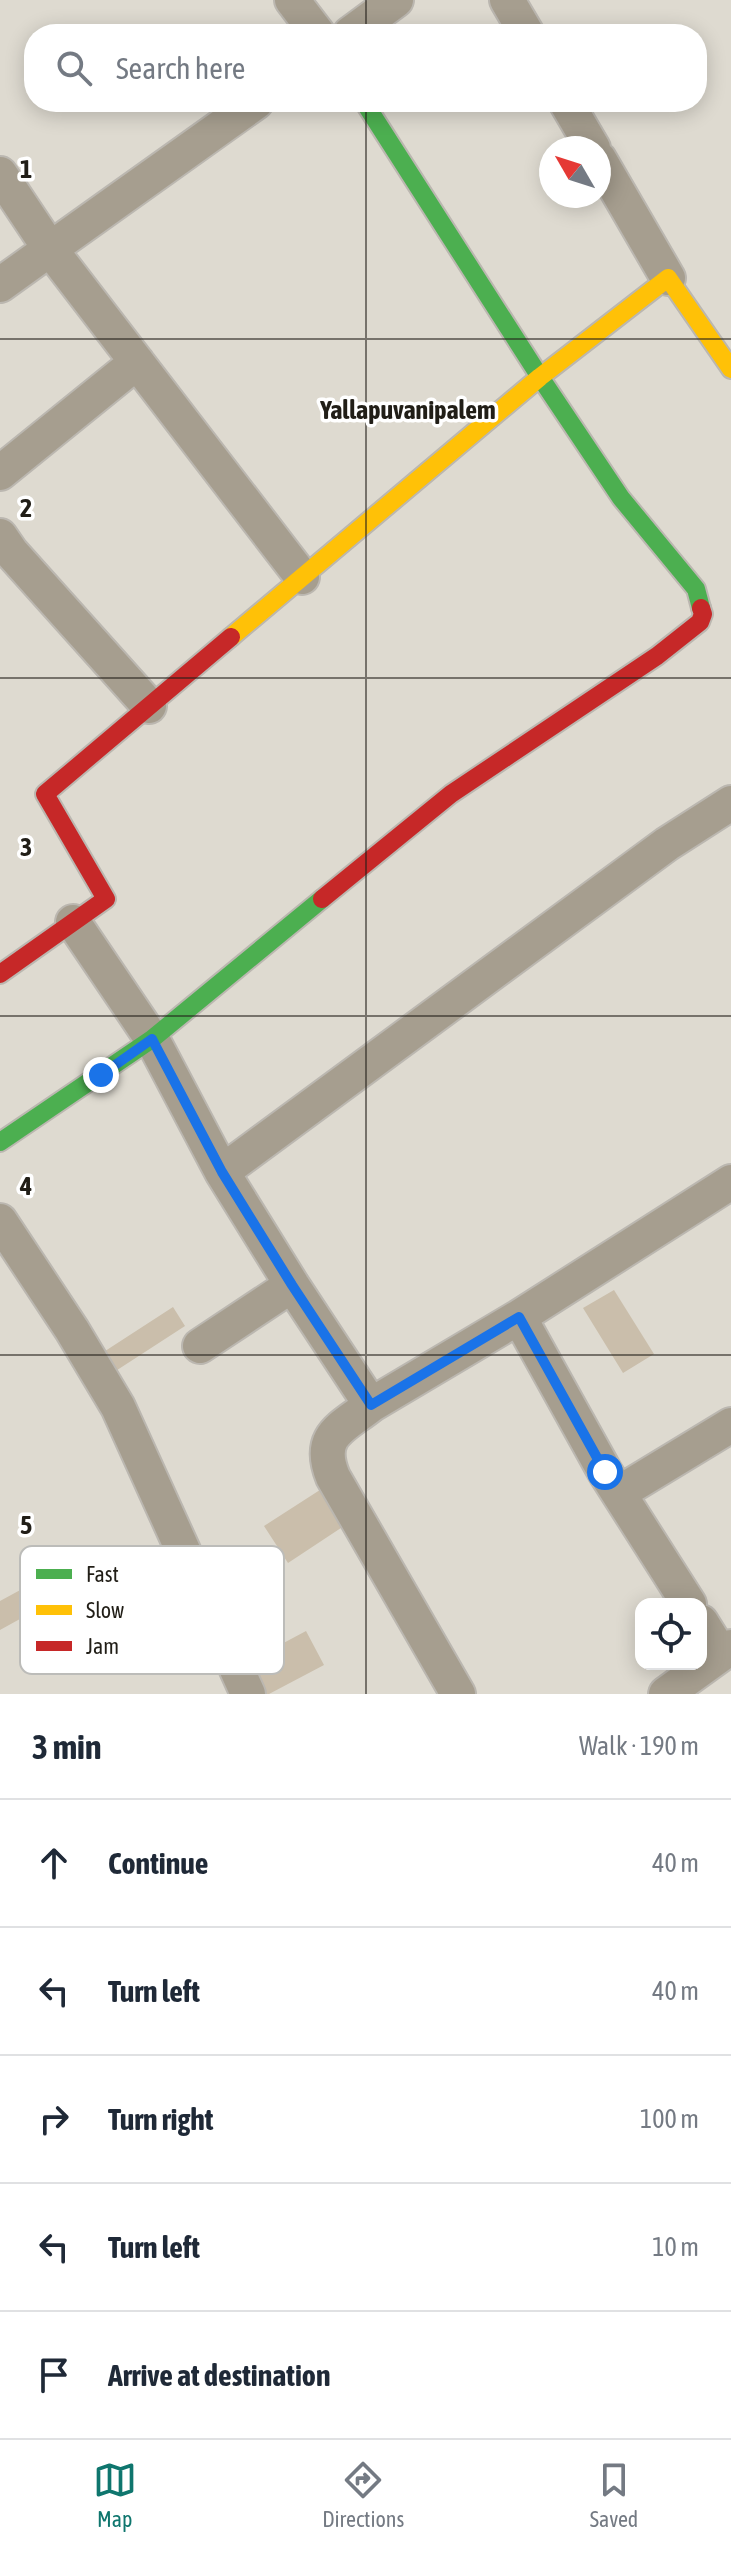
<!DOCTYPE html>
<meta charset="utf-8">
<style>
:root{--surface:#fff;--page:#f6f6f7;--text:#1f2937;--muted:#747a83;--line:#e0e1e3;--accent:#0f766e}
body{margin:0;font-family:"Asap Condensed",sans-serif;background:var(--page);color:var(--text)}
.controls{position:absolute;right:24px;bottom:24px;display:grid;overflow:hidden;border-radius:16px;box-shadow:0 4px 20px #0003}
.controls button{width:72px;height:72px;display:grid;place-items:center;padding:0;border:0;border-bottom:2px solid var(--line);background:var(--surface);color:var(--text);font:40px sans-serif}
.compass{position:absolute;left:539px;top:136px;width:72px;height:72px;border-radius:50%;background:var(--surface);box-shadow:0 4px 20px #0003;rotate:309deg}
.stop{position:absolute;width:24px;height:24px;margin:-18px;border:6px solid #1a73e8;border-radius:50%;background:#fff}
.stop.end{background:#1a73e8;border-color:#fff;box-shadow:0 2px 8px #0008}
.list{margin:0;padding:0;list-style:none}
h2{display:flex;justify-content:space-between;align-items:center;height:104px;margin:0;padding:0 32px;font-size:34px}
h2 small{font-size:26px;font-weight:400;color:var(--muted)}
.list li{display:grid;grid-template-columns:52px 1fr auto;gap:24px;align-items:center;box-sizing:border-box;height:128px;padding:0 32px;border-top:2px solid var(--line)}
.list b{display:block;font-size:30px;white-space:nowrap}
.list em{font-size:26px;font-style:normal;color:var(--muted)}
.icon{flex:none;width:44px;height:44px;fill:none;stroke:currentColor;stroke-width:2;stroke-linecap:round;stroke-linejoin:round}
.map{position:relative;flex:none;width:731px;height:1694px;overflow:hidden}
.search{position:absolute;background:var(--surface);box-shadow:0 4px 20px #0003;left:24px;right:24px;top:24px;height:88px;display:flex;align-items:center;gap:20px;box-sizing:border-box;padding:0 28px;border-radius:32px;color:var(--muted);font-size:30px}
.sheet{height:744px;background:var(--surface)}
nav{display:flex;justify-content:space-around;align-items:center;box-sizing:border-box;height:112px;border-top:2px solid var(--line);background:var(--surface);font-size:22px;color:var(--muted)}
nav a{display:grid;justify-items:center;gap:4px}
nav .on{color:var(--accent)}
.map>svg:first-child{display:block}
.building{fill:#cabeab}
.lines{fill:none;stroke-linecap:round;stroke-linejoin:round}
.street-casing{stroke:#bbb7b0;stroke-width:38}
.fast-casing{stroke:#bbb7b0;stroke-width:22}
.slow-casing{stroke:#bbb7b0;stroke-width:22}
.jam-casing{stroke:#bbb7b0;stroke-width:22}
.street{stroke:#a69e8f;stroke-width:34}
.fast{stroke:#4caf50;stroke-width:18}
.slow{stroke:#ffc107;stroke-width:18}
.jam{stroke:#c62828;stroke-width:18}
.route{stroke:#1a73e8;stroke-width:10}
.grid{fill:none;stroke:#211e17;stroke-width:2;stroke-opacity:0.55}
.labels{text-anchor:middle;stroke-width:7;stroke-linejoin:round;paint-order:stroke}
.neighbourhood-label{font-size:26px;font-weight:bold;fill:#211e17;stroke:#fff}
.key{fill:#fff;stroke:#bcbcb9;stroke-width:2}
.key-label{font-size:22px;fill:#211e17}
.grid-label{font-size:26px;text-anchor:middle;font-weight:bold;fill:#211e17;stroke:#fff;stroke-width:7;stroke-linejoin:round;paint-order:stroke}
</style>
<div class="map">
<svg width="731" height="1694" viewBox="0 0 731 1694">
<rect width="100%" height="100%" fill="#dedad0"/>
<path class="building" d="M 614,1290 L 654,1354 L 623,1373 L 583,1308 Z
M 173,1307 L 185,1326 L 111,1374 L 99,1355 Z
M 323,1488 L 347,1524 L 288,1563 L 264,1526 Z
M 35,1582 L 47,1604 L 0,1630 L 0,1601 Z
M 306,1631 L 324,1665 L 269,1694 L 260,1694 L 244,1664 Z"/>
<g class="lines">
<defs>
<path id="street" d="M 292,0 L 318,34
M 507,0 L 527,34
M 350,34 L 396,0
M 566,102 L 593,148
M 599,159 L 668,278
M 0,174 L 50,249 L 256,102
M 0,285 L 50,249 L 302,577
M 0,473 L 137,362
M 0,536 L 11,552 L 149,706
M 73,922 L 152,1039 L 222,1172 L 292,1285 L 371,1405 L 519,1317 L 731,1182
M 222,1172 L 667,844 L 731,803
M 0,1221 L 72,1330 L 118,1407 L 248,1694
M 519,1317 L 605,1472 L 689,1604
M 200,1346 L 292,1285
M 371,1405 C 342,1428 316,1435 333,1477 L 458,1694
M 619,1493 L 731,1425
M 701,1622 L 721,1654
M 666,1694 L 731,1647"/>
<path id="fast" d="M 364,102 L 540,377 L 621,498 L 696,589 L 701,608
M 0,1142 L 152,1039 L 322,899"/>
<path id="slow" d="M 231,637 L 540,377 L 668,278 L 731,369"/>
<path id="jam" d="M 322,899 L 451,794 L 657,656 L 700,622 L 703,614 L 701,608
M 0,974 L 106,899 L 45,794 L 231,637"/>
</defs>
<use href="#street" class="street-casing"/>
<use href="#fast" class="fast-casing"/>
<use href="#slow" class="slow-casing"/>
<use href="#jam" class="jam-casing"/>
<use href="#street" class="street"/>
<use href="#fast" class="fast"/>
<use href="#slow" class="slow"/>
<use href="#jam" class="jam"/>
</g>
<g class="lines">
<path class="route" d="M 101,1075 L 152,1039 L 222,1172 L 292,1285 L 371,1405 L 519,1317 L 605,1472"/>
</g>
<path class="grid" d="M 366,0 L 366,34M 366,102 L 366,1694M 0,339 L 731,339M 0,678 L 731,678M 0,1016 L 731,1016M 0,1355 L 731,1355"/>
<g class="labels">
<g class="neighbourhood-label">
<text x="408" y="419">Yallapuvanipalem</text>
</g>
</g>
<rect x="20" y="1546" width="264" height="128" rx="12" class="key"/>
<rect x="36" y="1569" width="36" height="10" fill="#4caf50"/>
<rect x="36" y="1605" width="36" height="10" fill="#ffc107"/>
<rect x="36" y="1641" width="36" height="10" fill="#c62828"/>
<g class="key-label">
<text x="86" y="1582">Fast</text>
<text x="86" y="1618">Slow</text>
<text x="86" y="1654">Jam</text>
</g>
<g class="grid-label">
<text x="26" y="178">1</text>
<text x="26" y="517">2</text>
<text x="26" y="856">3</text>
<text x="26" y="1195">4</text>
<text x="26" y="1534">5</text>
</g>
</svg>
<div class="controls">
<button><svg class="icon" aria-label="locate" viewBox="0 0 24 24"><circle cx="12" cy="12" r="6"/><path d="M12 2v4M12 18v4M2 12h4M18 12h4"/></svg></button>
</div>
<svg class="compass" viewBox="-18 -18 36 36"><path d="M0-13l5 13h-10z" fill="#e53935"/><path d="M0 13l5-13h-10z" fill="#747a83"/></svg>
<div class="stop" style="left:605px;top:1472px"></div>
<div class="stop end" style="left:101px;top:1075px"></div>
<div class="search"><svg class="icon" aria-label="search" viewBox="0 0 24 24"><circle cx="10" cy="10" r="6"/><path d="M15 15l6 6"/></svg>Search here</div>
</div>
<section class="sheet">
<h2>3 min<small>Walk · 190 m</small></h2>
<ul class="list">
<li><svg class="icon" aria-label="ahead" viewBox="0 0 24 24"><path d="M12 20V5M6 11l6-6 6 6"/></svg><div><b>Continue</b></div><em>40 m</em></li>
<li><svg class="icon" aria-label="left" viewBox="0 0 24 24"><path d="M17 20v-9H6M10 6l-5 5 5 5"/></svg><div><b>Turn left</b></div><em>40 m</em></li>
<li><svg class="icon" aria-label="right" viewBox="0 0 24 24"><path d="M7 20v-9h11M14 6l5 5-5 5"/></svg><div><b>Turn right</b></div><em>100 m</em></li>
<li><svg class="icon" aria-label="left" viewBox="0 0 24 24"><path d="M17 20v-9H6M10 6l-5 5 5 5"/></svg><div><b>Turn left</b></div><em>10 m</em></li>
<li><svg class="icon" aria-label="arrive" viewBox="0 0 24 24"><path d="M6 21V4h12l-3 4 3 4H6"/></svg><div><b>Arrive at destination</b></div></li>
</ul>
</section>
<nav>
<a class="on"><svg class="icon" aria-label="map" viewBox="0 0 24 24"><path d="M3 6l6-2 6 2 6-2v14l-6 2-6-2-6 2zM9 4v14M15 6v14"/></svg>Map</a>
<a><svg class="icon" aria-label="directions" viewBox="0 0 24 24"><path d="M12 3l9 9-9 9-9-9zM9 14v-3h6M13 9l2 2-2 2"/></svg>Directions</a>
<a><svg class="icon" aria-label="saved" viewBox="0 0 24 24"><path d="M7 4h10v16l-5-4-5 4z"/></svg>Saved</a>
</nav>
